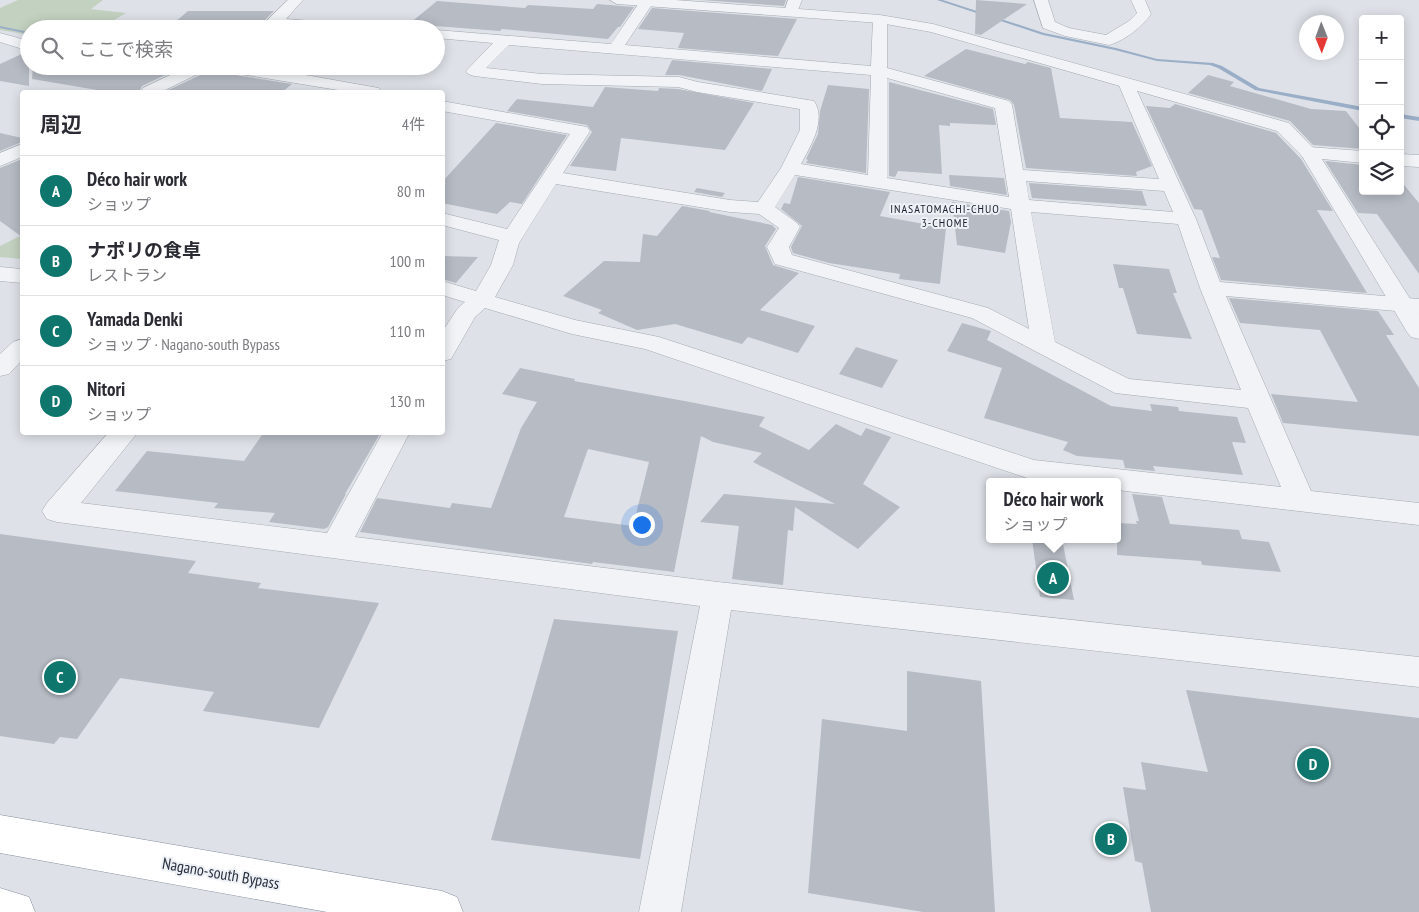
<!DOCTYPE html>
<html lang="ja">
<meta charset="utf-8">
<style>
:root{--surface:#fff;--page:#f7f7f7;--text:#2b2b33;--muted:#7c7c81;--line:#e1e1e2;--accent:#0f766e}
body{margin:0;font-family:"PT Sans Narrow","Noto Sans JP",sans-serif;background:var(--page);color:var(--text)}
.controls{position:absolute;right:15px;top:15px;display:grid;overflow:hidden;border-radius:5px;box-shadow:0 2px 12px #0003}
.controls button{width:45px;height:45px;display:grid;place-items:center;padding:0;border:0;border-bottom:1px solid var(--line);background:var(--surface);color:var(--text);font:25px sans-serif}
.compass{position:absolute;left:1299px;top:15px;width:45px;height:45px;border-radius:50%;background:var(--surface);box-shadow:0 2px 12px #0003;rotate:179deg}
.you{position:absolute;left:641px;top:524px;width:18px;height:18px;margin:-12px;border:4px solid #fff;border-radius:50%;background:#1a73e8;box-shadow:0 0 0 8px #1a73e833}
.badge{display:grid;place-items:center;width:32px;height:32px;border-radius:50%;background:var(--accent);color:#fff;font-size:16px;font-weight:700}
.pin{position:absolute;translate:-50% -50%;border:2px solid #fff;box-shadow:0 1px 5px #0006}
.popup{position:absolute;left:986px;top:478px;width:135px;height:65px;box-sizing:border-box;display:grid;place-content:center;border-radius:5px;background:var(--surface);filter:drop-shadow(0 1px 4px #0005);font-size:16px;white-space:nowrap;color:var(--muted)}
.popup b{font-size:19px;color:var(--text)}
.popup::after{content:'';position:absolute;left:50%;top:100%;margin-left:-10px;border:10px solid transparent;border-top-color:var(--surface)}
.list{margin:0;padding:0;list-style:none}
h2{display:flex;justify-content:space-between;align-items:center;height:65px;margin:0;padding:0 20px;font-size:21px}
h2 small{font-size:16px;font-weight:400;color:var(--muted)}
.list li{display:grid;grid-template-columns:32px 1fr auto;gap:15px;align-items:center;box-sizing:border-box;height:70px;padding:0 20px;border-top:1px solid var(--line)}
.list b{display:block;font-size:19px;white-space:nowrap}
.list p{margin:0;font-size:16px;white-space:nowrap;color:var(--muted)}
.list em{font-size:16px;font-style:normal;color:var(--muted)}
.icon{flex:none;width:28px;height:28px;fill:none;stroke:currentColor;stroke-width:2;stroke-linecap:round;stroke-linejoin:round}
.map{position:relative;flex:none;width:1419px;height:912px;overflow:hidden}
.search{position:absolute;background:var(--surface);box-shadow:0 2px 12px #0003;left:20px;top:20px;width:425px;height:55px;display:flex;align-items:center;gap:12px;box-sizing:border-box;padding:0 18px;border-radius:28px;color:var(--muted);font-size:19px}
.panel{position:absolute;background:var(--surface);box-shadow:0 2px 12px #0003;left:20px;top:90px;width:425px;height:345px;border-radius:5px}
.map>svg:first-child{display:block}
.green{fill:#c3d1c0}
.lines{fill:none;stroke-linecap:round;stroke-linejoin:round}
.stream{fill:#9aaec7;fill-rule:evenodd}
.building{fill:#b6bbc4;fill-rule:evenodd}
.minor-casing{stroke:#a4a9b2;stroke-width:1}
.tertiary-casing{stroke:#a4a9b2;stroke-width:1}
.trunk-casing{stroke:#868f9e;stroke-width:1}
.minor{fill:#f1f3f6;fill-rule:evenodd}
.tertiary{fill:#f1f3f6;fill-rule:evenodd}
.trunk{fill:#fff;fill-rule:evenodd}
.labels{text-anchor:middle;stroke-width:4;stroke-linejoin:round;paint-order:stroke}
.far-neighbourhood-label{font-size:12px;letter-spacing:1px;fill:#1a202f;stroke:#eef1f5}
.near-street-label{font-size:16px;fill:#282f3e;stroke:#eef1f5}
</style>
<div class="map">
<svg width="1419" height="912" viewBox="0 0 1419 912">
<rect width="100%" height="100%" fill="#dee2e8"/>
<path class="green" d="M 18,0 L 103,0 L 91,9 L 126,13 L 99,29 L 29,29 L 29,35 L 0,30 L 0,8 Z
M 22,235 L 22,259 L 0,257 L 0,246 Z"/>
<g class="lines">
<path class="stream" d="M 937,0 L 943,0 L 1044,33 L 1116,48 L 1157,59 L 1213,63 L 1222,66 L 1259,88 L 1363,107 L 1363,111 L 1255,90 L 1218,68 L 1210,65 L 1157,61 L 1115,50 L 1043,35 Z
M 0,26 L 29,32 L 29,34 L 0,28 Z
M 1400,114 L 1419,117 L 1419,121 L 1400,118 Z"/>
</g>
<path class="building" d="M 701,0 L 786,0 L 784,6 Z
M 976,0 L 1027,4 L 981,35 L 975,34 Z
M 437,1 L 525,8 L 528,5 L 593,9 L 597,4 L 634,7 L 620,27 L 618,27 L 608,39 L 502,29 L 500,31 L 409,24 Z
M 652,8 L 797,19 L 778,56 L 678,48 L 684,33 L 638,29 Z
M 188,11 L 274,11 L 256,29 L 167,29 Z
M 966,49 L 1025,64 L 1028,62 L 1051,68 L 1060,118 L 1132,122 L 1152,166 L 1136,172 L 1137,176 L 1026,168 L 1014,105 L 1010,100 L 924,76 Z
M 26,52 L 29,53 L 29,86 L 0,81 L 0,64 Z
M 672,60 L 772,69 L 762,91 L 679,75 L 665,75 Z
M 33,66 L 184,66 L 142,86 L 139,92 L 109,92 L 32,79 Z
M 212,66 L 215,71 L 222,73 L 292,84 L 282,92 L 164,92 L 209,71 Z
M 267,66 L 314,66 L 306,73 Z
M 1208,75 L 1234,82 L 1230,86 L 1311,109 L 1346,111 L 1363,133 L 1363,149 L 1313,145 L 1290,121 L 1188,93 Z
M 889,82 L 993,109 L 996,125 L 950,123 L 950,126 L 939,125 L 942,174 L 898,171 L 895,177 L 889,176 Z
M 828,85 L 869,89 L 866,173 L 806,163 L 808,160 L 806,159 L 818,134 L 820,111 Z
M 605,87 L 658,91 L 659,88 L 678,89 L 754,103 L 725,150 L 621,138 L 616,171 L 570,166 L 592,132 L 587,125 L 507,111 L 517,99 L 593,107 Z
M 1175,104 L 1276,133 L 1301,159 L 1333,211 L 1317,210 L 1367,293 L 1221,280 L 1212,257 L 1220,258 L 1202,210 L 1194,209 L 1146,106 L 1170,108 Z
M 496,123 L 567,135 L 522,204 L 510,202 L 497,214 L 442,203 L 442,182 Z
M 0,133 L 22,138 L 22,142 L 0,151 Z
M 22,159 L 22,237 L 0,221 L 0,168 Z
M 1325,161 L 1363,165 L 1363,191 L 1400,191 L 1400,180 L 1419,203 L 1419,274 L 1377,214 L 1358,213 Z
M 949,175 L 1004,178 L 1007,195 L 950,186 Z
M 798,177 L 890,192 L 880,216 L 946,228 L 940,284 L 899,279 L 900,274 L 829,263 L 793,253 L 791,247 L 802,226 L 781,209 L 784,203 L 790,204 Z
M 1029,183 L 1142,191 L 1147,206 L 1032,198 Z
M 697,188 L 725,193 L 722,197 L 694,192 Z
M 952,202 L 1009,211 L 1011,222 L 1005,253 L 957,245 Z
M 682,206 L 710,211 L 709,212 L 772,225 L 776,229 L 765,246 L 773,265 L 799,273 L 760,310 L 815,326 L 798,353 L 748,337 L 742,344 L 675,324 L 637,330 L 598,313 L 602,310 L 563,296 L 604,261 L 640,262 L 643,234 L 657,236 Z
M 442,256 L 478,257 L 456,283 L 442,279 Z
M 1113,264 L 1169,269 L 1177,293 L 1173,293 L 1192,339 L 1137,334 L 1123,288 L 1119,288 Z
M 1229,298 L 1378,311 L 1394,335 L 1386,335 L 1419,388 L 1419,436 L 1283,423 L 1271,394 L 1358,402 L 1320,330 L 1240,323 Z
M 962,323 L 991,331 L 987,340 L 1111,406 L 1152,411 L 1150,404 L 1178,407 L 1179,411 L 1237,417 L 1246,443 L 1232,442 L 1243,475 L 1153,466 L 1155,471 L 1125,468 L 1123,460 L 1077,456 L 1063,450 L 1068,442 L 984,418 L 1002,368 L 947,351 Z
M 856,347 L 898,360 L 882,388 L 839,374 Z
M 520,368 L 575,379 L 574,381 L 690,402 L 765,417 L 759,426 L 809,450 L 836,424 L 861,436 L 866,428 L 891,437 L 863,484 L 900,507 L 858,549 L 795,507 L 793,531 L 788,530 L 783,585 L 732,579 L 739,526 L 700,522 L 724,494 L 835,504 L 753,462 L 762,453 L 713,442 L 701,436 L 674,572 L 593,562 L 592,564 L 360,532 L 377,498 L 450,508 L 452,503 L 491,508 L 521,428 L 537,402 L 502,394 ZM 588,449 L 649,462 L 633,526 L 564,517 Z
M 264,432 L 381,432 L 345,494 L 346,494 L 328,527 L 324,529 L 269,522 L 275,513 L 214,508 L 218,503 L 115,491 L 147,451 L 244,461 Z
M 1132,494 L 1162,497 L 1170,524 L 1239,530 L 1242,539 L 1269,542 L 1281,572 L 1202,565 L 1201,561 L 1117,555 L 1117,523 L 1137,524 L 1136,521 L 1139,521 Z
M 0,534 L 196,561 L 188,573 L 261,583 L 258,588 L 379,603 L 319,728 L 203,711 L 214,692 L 120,678 L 77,739 L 60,737 L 54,744 L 0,736 Z
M 1032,539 L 1062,539 L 1074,600 L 1040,597 Z
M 554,619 L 678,631 L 640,859 L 491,840 Z
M 907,671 L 981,681 L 995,912 L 923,912 L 808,893 L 822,719 L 907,731 Z
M 1186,690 L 1419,718 L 1419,912 L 1151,912 L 1142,863 L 1135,861 L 1123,787 L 1146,790 L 1141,762 L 1208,772 Z"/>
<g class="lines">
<defs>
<path id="minor" d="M 288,0 L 303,0 L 286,19 L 363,25 L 370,29 L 305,29 L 278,27 L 275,29 L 258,29 Z
M 641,0 L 655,0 L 625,45 L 871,66 L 873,19 L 875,16 L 885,16 L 887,19 L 887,68 L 1009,101 L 1012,105 L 1023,170 L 1159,179 L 1118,83 L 1120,80 L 1132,80 L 1196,219 L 1220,282 L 1419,299 L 1419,313 L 1226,296 L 1311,491 L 1419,503 L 1419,525 L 1117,490 L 1117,482 L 1033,480 L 645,349 L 572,334 L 485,308 L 475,317 L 451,359 L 442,361 L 442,332 L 458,308 L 465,302 L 442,295 L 442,281 L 476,291 L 491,265 L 499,240 L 442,225 L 442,213 L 507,229 L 570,134 L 442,111 L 442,101 L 587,127 L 590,131 L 563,173 L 730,200 L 758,202 L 781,168 L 800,130 L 800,109 L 697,92 L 678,87 L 542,84 L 474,76 L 468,74 L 466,71 L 493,43 L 436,38 L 436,30 L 611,44 ZM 509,45 L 871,75 L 868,175 L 801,164 C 810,147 827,120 814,101 L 698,82 L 679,77 L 542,74 L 486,68 ZM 887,78 L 995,108 L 1009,197 L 887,178 ZM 795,175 L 1011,209 L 1029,329 L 988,308 L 792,255 L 789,247 L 800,227 L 797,223 L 775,207 ZM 1026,181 L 1164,191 L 1173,212 L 1029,200 ZM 556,184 L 730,212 L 759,214 L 779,228 L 767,247 L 775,264 L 972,318 L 1115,393 L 1248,408 L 1281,487 L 1034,460 L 659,337 L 575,320 L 495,297 L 513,265 L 519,243 ZM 1031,212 L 1178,224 L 1200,288 L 1241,390 L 1129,379 L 1055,342 Z
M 788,0 L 802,0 L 796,15 L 786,15 L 784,12 Z
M 1034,0 L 1048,0 L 1055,22 L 1069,28 L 1106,35 L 1129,21 L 1137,13 L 1131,0 L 1145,0 L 1151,14 C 1142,27 1124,41 1109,45 L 1065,36 L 1043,28 Z
M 0,33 L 29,41 L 29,51 L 0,42 Z
M 189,66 L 210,66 L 208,69 L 161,92 L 141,92 L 143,88 Z
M 214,66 L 255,66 L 373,87 L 379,88 L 381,92 L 350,92 L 222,71 L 216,69 Z
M 22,144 L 22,157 L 0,166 L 0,153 Z
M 1309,147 L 1363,151 L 1363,163 L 1302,157 L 1300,153 L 1302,149 Z
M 1400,154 L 1419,155 L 1419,167 L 1400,166 Z
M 109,432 L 138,432 L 81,503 L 327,533 L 383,432 L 410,432 L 355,537 L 718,582 L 1419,657 L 1419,687 L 731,610 L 681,912 L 639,912 L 700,606 L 57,522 L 47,519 L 42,511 L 47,503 Z"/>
<path id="tertiary" d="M 610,0 L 675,0 L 880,15 L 933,24 L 1289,123 L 1318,153 L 1419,313 L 1419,339 L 1411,337 L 1407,332 L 1302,156 L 1277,131 L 931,32 L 880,23 L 617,4 Z
M 0,267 L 22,269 L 22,283 L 0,281 Z
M 22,339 L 22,360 L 9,374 L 0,376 L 0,354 L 13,342 Z"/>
<path id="trunk" d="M 0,815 L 442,891 L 457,897 L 463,912 L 327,912 L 0,853 Z
M 0,888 L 29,897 L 35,912 L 0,912 Z"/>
</defs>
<use href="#minor" class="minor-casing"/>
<use href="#tertiary" class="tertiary-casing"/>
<use href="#trunk" class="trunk-casing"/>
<use href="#minor" class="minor"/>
<use href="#tertiary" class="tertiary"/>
<use href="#trunk" class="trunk"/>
</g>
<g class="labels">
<g class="far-neighbourhood-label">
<text x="945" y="213">INASATOMACHI-CHUO<tspan x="945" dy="14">3-CHOME</tspan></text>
</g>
<g class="near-street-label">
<text transform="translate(221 873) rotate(10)" y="6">Nagano-south Bypass</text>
</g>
</g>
</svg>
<div class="controls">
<button>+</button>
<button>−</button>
<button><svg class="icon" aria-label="locate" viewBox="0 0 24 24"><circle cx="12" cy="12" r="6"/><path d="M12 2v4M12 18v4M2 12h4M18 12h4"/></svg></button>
<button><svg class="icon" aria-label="layers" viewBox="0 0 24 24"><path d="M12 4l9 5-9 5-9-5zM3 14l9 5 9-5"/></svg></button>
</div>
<svg class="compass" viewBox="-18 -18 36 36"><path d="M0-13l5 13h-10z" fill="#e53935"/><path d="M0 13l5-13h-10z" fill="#7c7c81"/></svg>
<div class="you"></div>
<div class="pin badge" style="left:1053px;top:578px">A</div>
<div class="popup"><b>Déco hair work</b>ショップ</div>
<div class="pin badge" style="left:1111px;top:839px">B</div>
<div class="pin badge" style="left:60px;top:677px">C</div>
<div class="pin badge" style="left:1313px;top:764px">D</div>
<div class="search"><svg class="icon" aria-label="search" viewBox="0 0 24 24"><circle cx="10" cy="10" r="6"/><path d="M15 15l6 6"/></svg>ここで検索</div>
<section class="panel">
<h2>周辺<small>4件</small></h2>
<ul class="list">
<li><span class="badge">A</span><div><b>Déco hair work</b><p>ショップ</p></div><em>80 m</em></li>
<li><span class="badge">B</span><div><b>ナポリの食卓</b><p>レストラン</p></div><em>100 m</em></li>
<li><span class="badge">C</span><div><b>Yamada Denki</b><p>ショップ · Nagano-south Bypass</p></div><em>110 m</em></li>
<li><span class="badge">D</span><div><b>Nitori</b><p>ショップ</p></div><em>130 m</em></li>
</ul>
</section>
</div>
